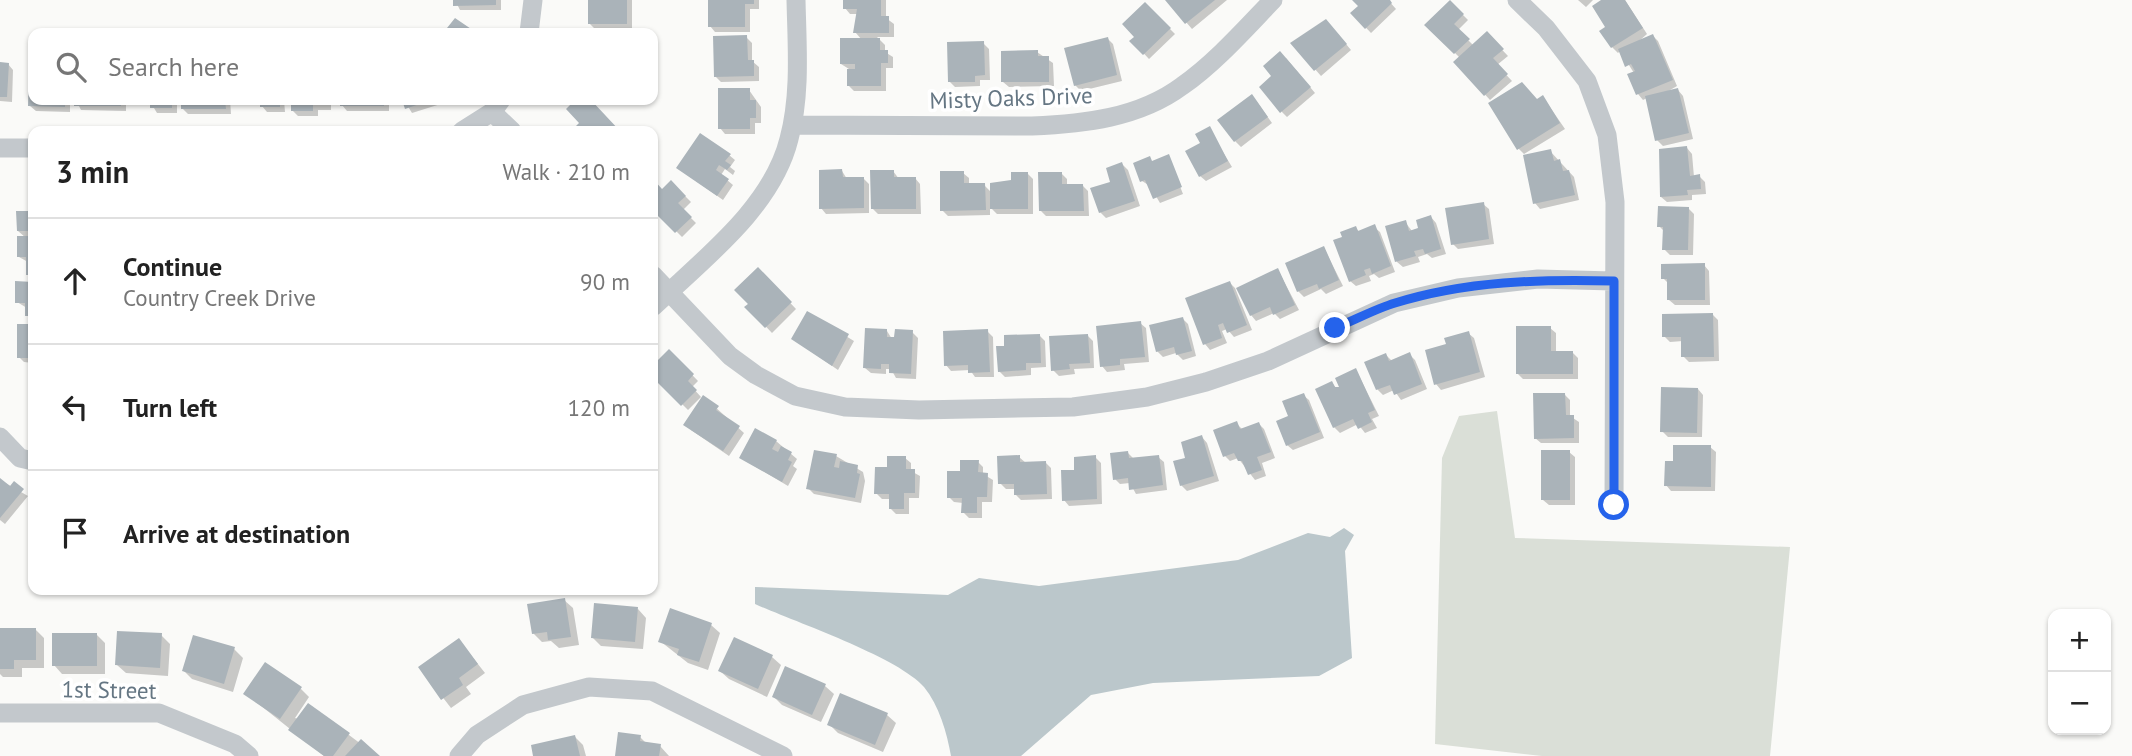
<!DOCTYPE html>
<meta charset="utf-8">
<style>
:root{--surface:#fff;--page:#f2f2f2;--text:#222;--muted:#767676;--line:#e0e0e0}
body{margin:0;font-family:"PT Sans",sans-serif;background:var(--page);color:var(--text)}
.controls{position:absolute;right:21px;bottom:21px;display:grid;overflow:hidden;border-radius:14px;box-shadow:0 2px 5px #0004}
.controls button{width:63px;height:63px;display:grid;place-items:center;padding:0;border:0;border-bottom:2px solid var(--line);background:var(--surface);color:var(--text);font:35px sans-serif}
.stop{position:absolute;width:21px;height:21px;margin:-16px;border:5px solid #2563eb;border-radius:50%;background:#fff}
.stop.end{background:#2563eb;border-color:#fff;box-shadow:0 2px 7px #0008}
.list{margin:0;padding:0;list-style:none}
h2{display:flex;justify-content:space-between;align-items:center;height:91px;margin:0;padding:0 28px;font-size:30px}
h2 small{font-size:23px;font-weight:400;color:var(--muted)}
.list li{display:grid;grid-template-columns:46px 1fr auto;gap:21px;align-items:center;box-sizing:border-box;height:126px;padding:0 28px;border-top:2px solid var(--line)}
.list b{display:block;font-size:26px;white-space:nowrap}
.list p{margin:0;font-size:23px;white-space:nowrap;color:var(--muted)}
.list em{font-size:23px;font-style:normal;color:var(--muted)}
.icon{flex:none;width:38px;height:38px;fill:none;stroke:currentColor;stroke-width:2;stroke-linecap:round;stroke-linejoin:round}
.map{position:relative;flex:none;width:2132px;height:756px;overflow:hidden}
.search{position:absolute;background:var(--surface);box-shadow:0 2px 5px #0004;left:28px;top:28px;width:630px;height:77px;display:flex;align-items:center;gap:18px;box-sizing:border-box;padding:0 24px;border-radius:14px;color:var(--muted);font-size:26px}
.panel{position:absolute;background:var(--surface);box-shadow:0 2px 5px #0004;left:28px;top:126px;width:630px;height:469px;border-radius:14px}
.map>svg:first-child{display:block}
.green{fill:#dadfd7}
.water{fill:#bbc7cb}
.shadow{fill:#0003}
.building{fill:#aab3b9}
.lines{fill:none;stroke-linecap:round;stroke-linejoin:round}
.minor{stroke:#c3c8cc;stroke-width:19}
.route{stroke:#2563eb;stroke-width:9}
.labels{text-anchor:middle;stroke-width:7;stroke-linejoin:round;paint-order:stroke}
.street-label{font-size:23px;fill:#657683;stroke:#fff}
</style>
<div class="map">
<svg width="2132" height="756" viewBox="0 0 2132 756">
<rect width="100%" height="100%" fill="#fafaf8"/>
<path class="green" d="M 1497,411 L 1515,538 L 1790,547 L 1770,756 L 1542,756 L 1435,744 L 1442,458 L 1459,416 Z"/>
<path class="water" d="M 1344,528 L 1354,535 L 1345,551 L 1352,658 L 1319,676 L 1153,683 L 1091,695 L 1021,756 L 951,756 C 947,733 939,705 924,687 C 898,657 795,622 755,604 L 755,587 L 948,595 L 979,578 L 1039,586 L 1238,560 L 1308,533 L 1330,537 Z"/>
<path class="shadow" d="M 455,0 L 501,0 L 501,10 L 460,10 Z
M 589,0 L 632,0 L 632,29 L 595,29 L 589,23 Z
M 710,0 L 759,0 L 759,9 L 750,9 L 750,32 L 715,32 L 710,26 Z
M 845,0 L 886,0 L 886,18 L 894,24 L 894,37 L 877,37 L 885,45 L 885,52 L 893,57 L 893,68 L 886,68 L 886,91 L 854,91 L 849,86 L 849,69 L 841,64 L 862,40 L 855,32 L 859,14 L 850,14 L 845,8 Z
M 1167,0 L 1227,0 L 1192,29 Z
M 1354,0 L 1388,0 L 1396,9 L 1371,33 L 1353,14 L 1361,6 Z
M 1578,0 L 1593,0 L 1586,7 Z
M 1604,0 L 1625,0 L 1647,34 L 1638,42 L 1653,36 L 1658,41 L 1677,86 L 1665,93 L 1678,90 L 1683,96 L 1693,139 L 1663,146 L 1657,140 L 1647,98 L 1643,100 L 1638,94 L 1630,75 L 1634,73 L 1620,51 L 1618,53 L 1612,47 L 1602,31 L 1608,27 Z
M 1450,2 L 1468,20 L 1458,30 L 1474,46 L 1487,34 L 1508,56 L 1497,65 L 1512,81 L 1490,100 L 1455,62 L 1460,58 L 1427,25 Z
M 1145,4 L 1175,34 L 1149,59 L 1132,41 L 1137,37 Z
M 1331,26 L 1351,50 L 1321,76 L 1293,44 Z
M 746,37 L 752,43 L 752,61 L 759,67 L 759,81 L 721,82 L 715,76 Z
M 1108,39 L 1113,44 L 1122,81 L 1081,91 L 1075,85 Z
M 983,43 L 989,49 L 990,80 L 980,80 L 980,86 L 955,87 L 949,81 Z
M 1037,52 L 1053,63 L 1054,86 L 1009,87 L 1003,82 Z
M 1286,58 L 1315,93 L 1287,117 L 1282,112 L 1274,76 Z
M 31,61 L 33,61 L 33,100 L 70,100 L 70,112 L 36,111 L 30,106 Z
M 0,64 L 8,64 L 13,70 L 12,102 L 0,101 Z
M 749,90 L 761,107 L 761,123 L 755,123 L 755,134 L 725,134 L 720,128 Z
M 1543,97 L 1565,129 L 1524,154 L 1518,148 L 1537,101 Z
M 76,100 L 126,100 L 126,111 L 81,110 Z
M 134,100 L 177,100 L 177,113 L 157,113 L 151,103 L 137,103 Z
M 182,100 L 230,100 L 231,114 L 188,114 L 182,108 Z
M 262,100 L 284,100 L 285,112 L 267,112 L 262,106 Z
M 292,100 L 331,100 L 331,110 L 318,110 L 318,116 L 298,116 L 292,110 Z
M 342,100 L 389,100 L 389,111 L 347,111 L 342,105 Z
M 404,100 L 447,100 L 447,102 L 412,113 Z
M 1257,102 L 1272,123 L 1241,147 L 1235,141 Z
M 1209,129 L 1232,167 L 1206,181 L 1200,176 L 1202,144 Z
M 1687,148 L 1692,154 L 1694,177 L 1699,176 L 1705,182 L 1706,194 L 1692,195 L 1692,200 L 1667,202 L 1661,197 Z
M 1550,151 L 1574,177 L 1579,200 L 1540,209 L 1535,203 Z
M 729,155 L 735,160 L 730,167 L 735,171 L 733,175 L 725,169 L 721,175 L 733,185 L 723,200 L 678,168 Z
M 1168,156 L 1183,194 L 1160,203 L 1150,186 L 1142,181 L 1153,163 Z
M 1122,164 L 1128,170 L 1140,206 L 1106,218 L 1100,212 Z
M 842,171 L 847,179 L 863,178 L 869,184 L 869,213 L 826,214 L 821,208 Z
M 893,171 L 899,179 L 915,178 L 920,184 L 921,214 L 878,214 L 872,208 Z
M 963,173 L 969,178 L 969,185 L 984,185 L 991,192 L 1027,173 L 1033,179 L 1033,214 L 997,214 L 990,207 L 990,215 L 948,216 L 942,210 Z
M 1061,173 L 1067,179 L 1067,186 L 1083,186 L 1088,191 L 1089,216 L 1046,216 L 1041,211 Z
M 653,182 L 662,191 L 671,182 L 691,202 L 683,210 L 696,223 L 682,237 L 653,208 Z
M 30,191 L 33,191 L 33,280 L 28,274 L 28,262 L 19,257 L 26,238 L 18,231 L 30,213 Z
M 1483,204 L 1489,209 L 1494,244 L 1458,249 L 1453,244 Z
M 1688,208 L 1694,214 L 1693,255 L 1670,255 L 1664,249 L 1665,232 L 1659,226 Z
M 1431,217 L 1436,223 L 1446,254 L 1432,258 L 1427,254 L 1418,257 L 1420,262 L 1403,267 L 1397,262 L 1387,228 L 1405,222 L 1412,231 L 1421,229 Z
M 1374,227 L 1380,232 L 1395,272 L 1379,278 L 1374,274 L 1369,276 L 1371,281 L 1356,286 L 1350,281 L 1344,238 L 1355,228 L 1360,232 Z
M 1324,248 L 1343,286 L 1326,294 L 1321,289 L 1304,297 L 1298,291 Z
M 1704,265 L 1709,271 L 1710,305 L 1675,305 L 1669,300 L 1669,284 L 1663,278 Z
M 758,269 L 796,309 L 772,333 L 747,307 Z
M 1278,270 L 1299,310 L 1280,319 L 1274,313 L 1256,321 L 1251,315 Z
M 17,283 L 33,283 L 33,321 L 27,315 L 27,308 L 17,302 Z
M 1230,283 L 1235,288 L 1252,330 L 1234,337 L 1227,329 L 1222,331 L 1227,343 L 1210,350 L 1205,344 Z
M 808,313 L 854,341 L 838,370 L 793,339 Z
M 1713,315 L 1718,320 L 1719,361 L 1689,362 L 1683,356 L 1683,341 L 1670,342 L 1664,336 Z
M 1183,319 L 1188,324 L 1196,356 L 1183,360 L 1176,353 L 1163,357 L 1157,351 Z
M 1140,323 L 1146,328 L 1149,362 L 1124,364 L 1125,370 L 1107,372 L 1102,366 Z
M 19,326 L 33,326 L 33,363 L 24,362 L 19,357 Z
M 1550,328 L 1556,333 L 1556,352 L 1572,352 L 1578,358 L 1578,379 L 1523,379 L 1517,373 Z
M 887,331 L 892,339 L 912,332 L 918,338 L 916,379 L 896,378 L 891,369 L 886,369 L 886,374 L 871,373 L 865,368 Z
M 987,331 L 993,337 L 994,377 L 975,377 L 970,370 L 951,371 L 946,365 Z
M 1468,333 L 1474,338 L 1485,377 L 1441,390 L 1436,384 L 1448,345 Z
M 1039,335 L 1045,341 L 1046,367 L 1031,368 L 1031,375 L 1005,377 L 999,371 L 1006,347 Z
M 1087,335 L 1093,341 L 1094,368 L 1074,369 L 1075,374 L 1059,376 L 1053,370 Z
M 669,351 L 698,381 L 692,387 L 701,397 L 688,410 L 653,375 L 653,367 Z
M 1409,354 L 1415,360 L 1427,389 L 1401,400 L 1394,390 L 1383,395 L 1377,389 L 1386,355 L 1392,361 Z
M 1356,370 L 1379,416 L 1372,419 L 1377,428 L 1365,433 L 1358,424 L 1340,433 L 1334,427 L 1332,383 L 1337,389 Z
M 1698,389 L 1703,395 L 1702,437 L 1668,437 L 1662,431 Z
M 1303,395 L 1309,400 L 1324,438 L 1293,450 L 1287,445 L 1290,417 Z
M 1565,395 L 1570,400 L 1570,416 L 1579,422 L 1579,443 L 1541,443 L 1535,438 Z
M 704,397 L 744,433 L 729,456 L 691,430 Z
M 1236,423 L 1242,429 L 1259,424 L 1264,429 L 1275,458 L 1262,463 L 1266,476 L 1255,480 L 1238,458 L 1230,461 L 1225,456 Z
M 1202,437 L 1207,443 L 1219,481 L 1187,491 L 1181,485 L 1188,459 Z
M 776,441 L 797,459 L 793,466 L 797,469 L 788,486 L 741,458 Z
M 1710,447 L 1716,452 L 1715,491 L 1671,491 L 1666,485 L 1675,463 Z
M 1127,452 L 1133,458 L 1158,457 L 1164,462 L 1167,490 L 1136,494 L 1130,483 L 1120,484 L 1115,479 Z
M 1569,452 L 1575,457 L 1575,505 L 1549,505 L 1543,500 Z
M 836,456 L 863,472 L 865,481 L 861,503 L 814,494 L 808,488 Z
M 1019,457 L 1026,463 L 1045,462 L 1051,468 L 1052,499 L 1021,500 L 1016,495 L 1015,489 L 1006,489 L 1000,483 Z
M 1095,457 L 1101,463 L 1102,504 L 1069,506 L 1064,500 Z
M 905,458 L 911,463 L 911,471 L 920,476 L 919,498 L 909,498 L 909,514 L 896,514 L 890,508 L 890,499 L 882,499 L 876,493 L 889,469 Z
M 978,462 L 983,467 L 983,474 L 993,480 L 992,502 L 982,502 L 982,518 L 969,518 L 963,512 L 963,503 L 954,502 L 949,497 L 962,473 Z
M 0,480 L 28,496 L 5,524 L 0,520 Z
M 564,600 L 573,608 L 579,645 L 559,648 L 551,641 L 542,642 L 533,633 Z
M 638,609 L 646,618 L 643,649 L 601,646 L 592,637 Z
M 711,625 L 720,633 L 708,670 L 688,663 L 660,641 Z
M 0,629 L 35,629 L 44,638 L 44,668 L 22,668 L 22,677 L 3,677 L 0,674 Z
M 96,634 L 105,643 L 105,674 L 62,674 L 54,665 Z
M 161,635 L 170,644 L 168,676 L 126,673 L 117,665 Z
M 459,640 L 485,673 L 466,687 L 471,694 L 451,708 L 420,668 Z
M 735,640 L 772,657 L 781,665 L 767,697 L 729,679 L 720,671 Z
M 234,649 L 243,658 L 233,692 L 192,679 L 184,671 Z
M 825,686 L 834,694 L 821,722 L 782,705 L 774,697 Z
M 301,689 L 309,697 L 295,718 L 349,735 L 377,756 L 324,756 L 246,694 Z
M 887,715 L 896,723 L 883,752 L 838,733 L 829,724 Z
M 575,737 L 583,745 L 586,756 L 535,756 Z
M 640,737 L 647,744 L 660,746 L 669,756 L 617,756 Z"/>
<path class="building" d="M 453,0 L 496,0 L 496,5 L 453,6 Z
M 588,0 L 627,0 L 627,24 L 588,24 Z
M 708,0 L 754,0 L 754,4 L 745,4 L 745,27 L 708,27 Z
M 843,0 L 881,0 L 881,16 L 889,16 L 889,33 L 853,33 L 857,9 L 843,9 Z
M 1165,0 L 1215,0 L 1185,24 Z
M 1352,0 L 1390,0 L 1392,3 L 1365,29 L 1350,13 L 1358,6 Z
M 1450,0 L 1464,14 L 1454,24 L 1470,39 L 1454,54 L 1424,25 Z
M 1601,0 L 1625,0 L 1643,28 L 1611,48 L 1599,31 L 1605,27 L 1592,6 Z
M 1145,2 L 1171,28 L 1143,55 L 1129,41 L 1134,37 L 1122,24 Z
M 455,18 L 477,33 L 443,33 Z
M 1326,19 L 1347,44 L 1314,71 L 1290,43 Z
M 1487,31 L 1504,49 L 1493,58 L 1508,74 L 1484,96 L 1453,62 Z
M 1653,34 L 1673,80 L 1636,95 L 1627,74 L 1635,71 L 1631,64 L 1625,67 L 1618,49 Z
M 747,35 L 748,60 L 754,60 L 754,76 L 714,77 L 713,36 Z
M 1108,37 L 1117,75 L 1074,86 L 1064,48 Z
M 840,38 L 880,38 L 880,50 L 888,50 L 888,63 L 881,63 L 881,86 L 847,86 L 847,69 L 855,69 L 855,64 L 840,64 Z
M 984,41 L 985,75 L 975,76 L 975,82 L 948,82 L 947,42 Z
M 1038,50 L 1038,56 L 1049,56 L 1049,82 L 1001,82 L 1001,51 Z
M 1280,51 L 1311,87 L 1280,113 L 1259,87 L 1271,76 L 1263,66 Z
M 29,59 L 33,59 L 33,100 L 65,100 L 65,107 L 28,106 Z
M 0,62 L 9,63 L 7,97 L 0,97 Z
M 1522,82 L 1537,99 L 1543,95 L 1560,123 L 1517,150 L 1488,103 Z
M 718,88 L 750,88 L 750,100 L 756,100 L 756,118 L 750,118 L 750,129 L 718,129 Z
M 1678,88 L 1689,133 L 1655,141 L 1645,96 Z
M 1252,94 L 1268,117 L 1234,142 L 1217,120 Z
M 74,100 L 121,100 L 121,106 L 74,106 Z
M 150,100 L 172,100 L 172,108 L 150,108 Z
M 181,100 L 225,100 L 226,109 L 181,109 Z
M 260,100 L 280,100 L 280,107 L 260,107 Z
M 291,100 L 326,100 L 326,105 L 313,105 L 313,111 L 291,111 Z
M 340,100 L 384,100 L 384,106 L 340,106 Z
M 402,100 L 431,100 L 405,109 Z
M 575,100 L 591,100 L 620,131 L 579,131 L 575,127 L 579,123 L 566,109 Z
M 1210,126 L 1228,161 L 1199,177 L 1185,151 L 1200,143 L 1195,134 Z
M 700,133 L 731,154 L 725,161 L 731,165 L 727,170 L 719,165 L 716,170 L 729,179 L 717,196 L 676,168 Z
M 1687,146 L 1690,176 L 1700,174 L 1701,189 L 1687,190 L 1688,195 L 1660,197 L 1659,149 Z
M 1551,149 L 1554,161 L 1560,159 L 1563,171 L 1569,170 L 1575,195 L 1533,204 L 1523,155 Z
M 1169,154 L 1182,187 L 1153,199 L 1145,180 L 1140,182 L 1133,163 L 1150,156 L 1152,161 Z
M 1122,162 L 1135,201 L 1099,213 L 1090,188 L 1110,182 L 1106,168 Z
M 842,169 L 843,177 L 864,177 L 864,208 L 819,209 L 819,170 Z
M 870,170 L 894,170 L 894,177 L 916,177 L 916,209 L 871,209 Z
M 940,171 L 964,171 L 964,183 L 985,183 L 986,210 L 940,211 Z
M 1011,172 L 1028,172 L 1028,209 L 990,209 L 990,183 L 1011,180 Z
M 1038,172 L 1062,172 L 1062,184 L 1083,184 L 1084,211 L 1039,211 Z
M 653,179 L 662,189 L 671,180 L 686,196 L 678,203 L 692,217 L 675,233 L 653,211 Z
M 28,189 L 33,189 L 33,231 L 17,231 L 16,211 L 28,211 Z
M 1484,202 L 1489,239 L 1451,245 L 1445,208 Z
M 1658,206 L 1689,207 L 1688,250 L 1662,250 L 1663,227 L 1657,227 Z
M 1431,215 L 1441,249 L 1425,254 L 1423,249 L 1414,251 L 1416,256 L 1395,262 L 1385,226 L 1406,220 L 1409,231 L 1418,228 L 1416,220 Z
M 1375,224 L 1391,266 L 1372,274 L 1370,268 L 1364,270 L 1366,275 L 1349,282 L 1333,240 L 1342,237 L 1340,232 L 1356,226 L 1358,231 Z
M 17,236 L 33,236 L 33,275 L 26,275 L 26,257 L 17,257 Z
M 1324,246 L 1339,280 L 1319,289 L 1317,284 L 1297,292 L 1285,263 Z
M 1705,263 L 1705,300 L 1667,300 L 1667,279 L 1661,279 L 1661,264 Z
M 758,267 L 792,302 L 765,328 L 744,307 L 748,304 L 734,290 Z
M 1278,268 L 1295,305 L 1273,315 L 1270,307 L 1250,316 L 1236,288 Z
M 15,281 L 33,282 L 33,316 L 25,316 L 25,303 L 15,303 Z
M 1230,281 L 1247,325 L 1227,333 L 1223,323 L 1218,325 L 1222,338 L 1203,345 L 1185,298 Z
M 807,311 L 849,334 L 832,366 L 791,339 Z
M 1713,313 L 1714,357 L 1681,357 L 1681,337 L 1662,337 L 1662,314 Z
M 1183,317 L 1192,351 L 1176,355 L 1174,347 L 1156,352 L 1149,325 Z
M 1141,321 L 1145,357 L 1120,359 L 1120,365 L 1100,367 L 1096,326 Z
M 17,324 L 33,324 L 33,358 L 17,358 Z
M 1516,326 L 1551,326 L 1551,351 L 1573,351 L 1573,374 L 1516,374 Z
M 865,328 L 887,329 L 887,337 L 894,337 L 895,329 L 913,330 L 911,374 L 889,373 L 889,364 L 881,364 L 881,369 L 863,368 Z
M 988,329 L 990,372 L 968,373 L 968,365 L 944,366 L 943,331 Z
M 1469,331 L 1480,372 L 1434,385 L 1425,350 L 1446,344 L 1444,338 Z
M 1040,334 L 1041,363 L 1026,363 L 1026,370 L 998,372 L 996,346 L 1004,346 L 1004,335 Z
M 1088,334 L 1090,363 L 1069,364 L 1070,369 L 1051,371 L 1049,336 Z
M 669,349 L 694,374 L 688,381 L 697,390 L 681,406 L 653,378 L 653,365 Z
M 1410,352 L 1422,384 L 1394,395 L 1390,385 L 1376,390 L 1364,362 L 1386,353 L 1389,361 Z
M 1356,368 L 1375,410 L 1368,413 L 1372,422 L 1358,429 L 1353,419 L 1333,428 L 1315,389 L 1332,381 L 1335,387 L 1339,387 L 1335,378 Z
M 1661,387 L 1698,388 L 1697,433 L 1660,432 Z
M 1304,393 L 1320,432 L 1286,446 L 1276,421 L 1288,416 L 1282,401 Z
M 1533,393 L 1565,393 L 1566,415 L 1574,415 L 1574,438 L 1534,439 Z
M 703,395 L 719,406 L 716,410 L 740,426 L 723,451 L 683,425 Z
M 1237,421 L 1240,429 L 1259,422 L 1271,452 L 1257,457 L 1262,470 L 1248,475 L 1242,461 L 1238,461 L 1234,453 L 1223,457 L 1213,430 Z
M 755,428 L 777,440 L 772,449 L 778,452 L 781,446 L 792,452 L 788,460 L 792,462 L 782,482 L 739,458 Z
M 1202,435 L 1214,476 L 1180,486 L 1173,461 L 1185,458 L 1181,442 Z
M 1673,445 L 1711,445 L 1711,487 L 1664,486 L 1665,461 L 1673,461 Z
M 814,450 L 837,454 L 834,467 L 839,468 L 840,461 L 858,465 L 857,473 L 860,474 L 855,498 L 806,489 Z
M 1541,450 L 1570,450 L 1570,500 L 1541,500 Z
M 1128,451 L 1129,458 L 1159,455 L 1163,485 L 1129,490 L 1128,478 L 1113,480 L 1110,453 Z
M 1020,455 L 1020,462 L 1046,461 L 1047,494 L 1014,495 L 1014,484 L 998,484 L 997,456 Z
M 1096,455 L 1097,499 L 1062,501 L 1061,470 L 1074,470 L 1074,457 Z
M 887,456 L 906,456 L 906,469 L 915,469 L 915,493 L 904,493 L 904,509 L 889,509 L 889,494 L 874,494 L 875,467 L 887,467 Z
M 960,460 L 979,460 L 978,472 L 988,473 L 987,497 L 977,497 L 977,513 L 961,513 L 962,498 L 947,498 L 947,471 L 960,471 Z
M 0,478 L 10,486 L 14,481 L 24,489 L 0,518 Z
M 33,494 L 33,528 L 30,528 L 29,495 Z
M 565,598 L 571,637 L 548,640 L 547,632 L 532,634 L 527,604 Z
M 594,603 L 638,607 L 635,642 L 591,638 Z
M 670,608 L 712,623 L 699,662 L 677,655 L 679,649 L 658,642 Z
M 0,628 L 36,628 L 36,660 L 14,660 L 14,669 L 0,669 Z
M 117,631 L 162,633 L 160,668 L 115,665 Z
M 52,633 L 97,633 L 97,666 L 52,666 Z
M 193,635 L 235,647 L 224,684 L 182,671 Z
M 734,637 L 773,655 L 758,689 L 718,671 Z
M 459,638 L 478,664 L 459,678 L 463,685 L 441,700 L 418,667 Z
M 265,662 L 302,687 L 280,719 L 243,694 Z
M 785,666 L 826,684 L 812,715 L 772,697 Z
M 840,693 L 888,713 L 875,745 L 827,725 Z
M 308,703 L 350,733 L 333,756 L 324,756 L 288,730 Z
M 618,732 L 641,735 L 640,741 L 661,744 L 659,756 L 615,756 Z
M 575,735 L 580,756 L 533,756 L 531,745 Z
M 361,739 L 380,756 L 345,756 Z"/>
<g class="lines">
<path class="minor" d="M 1517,0 L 1546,28 L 1587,81 L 1607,135 L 1615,202 L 1614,505
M 529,33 L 533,0
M 492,112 L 512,131
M 792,125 L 1032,126 C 1083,124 1139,118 1182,86 C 1215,63 1245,29 1273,0
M 462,131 L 492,112 L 501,100
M 0,148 L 33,148
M 653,275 L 730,356 L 756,375 L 795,396 L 845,407 L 919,410 L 1073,407 L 1147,397 L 1206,382 L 1268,361 L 1394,303 L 1458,288 L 1538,279 L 1613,281
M 653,307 C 702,260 772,208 789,139 C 801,94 797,46 796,0
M 0,437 L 20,458 L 33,461
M 0,713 L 159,713 L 235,744 L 249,756
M 459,756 L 477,735 L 523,705 L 589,687 L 652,691 L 783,756"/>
</g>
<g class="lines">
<path class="route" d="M 1335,328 C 1355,320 1375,309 1395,303 C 1466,281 1540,279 1614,281 L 1614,505"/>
</g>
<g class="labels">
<g class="street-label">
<text transform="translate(1011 98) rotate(-2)" y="8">Misty Oaks Drive</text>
<text transform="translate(109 690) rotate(1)" y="8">1st Street</text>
</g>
</g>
</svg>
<div class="controls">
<button>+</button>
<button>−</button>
</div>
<div class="stop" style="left:1614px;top:505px"></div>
<div class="stop end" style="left:1335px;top:328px"></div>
<div class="search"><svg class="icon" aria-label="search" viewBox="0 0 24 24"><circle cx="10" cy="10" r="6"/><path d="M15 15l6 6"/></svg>Search here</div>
<section class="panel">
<h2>3 min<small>Walk · 210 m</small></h2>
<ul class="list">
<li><svg class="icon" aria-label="ahead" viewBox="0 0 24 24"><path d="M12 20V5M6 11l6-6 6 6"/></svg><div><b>Continue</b><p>Country Creek Drive</p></div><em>90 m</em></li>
<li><svg class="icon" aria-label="left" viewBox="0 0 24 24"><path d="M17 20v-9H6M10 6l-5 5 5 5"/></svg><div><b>Turn left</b></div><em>120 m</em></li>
<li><svg class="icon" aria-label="arrive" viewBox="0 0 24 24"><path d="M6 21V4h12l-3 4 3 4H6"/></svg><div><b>Arrive at destination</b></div></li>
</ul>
</section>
</div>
